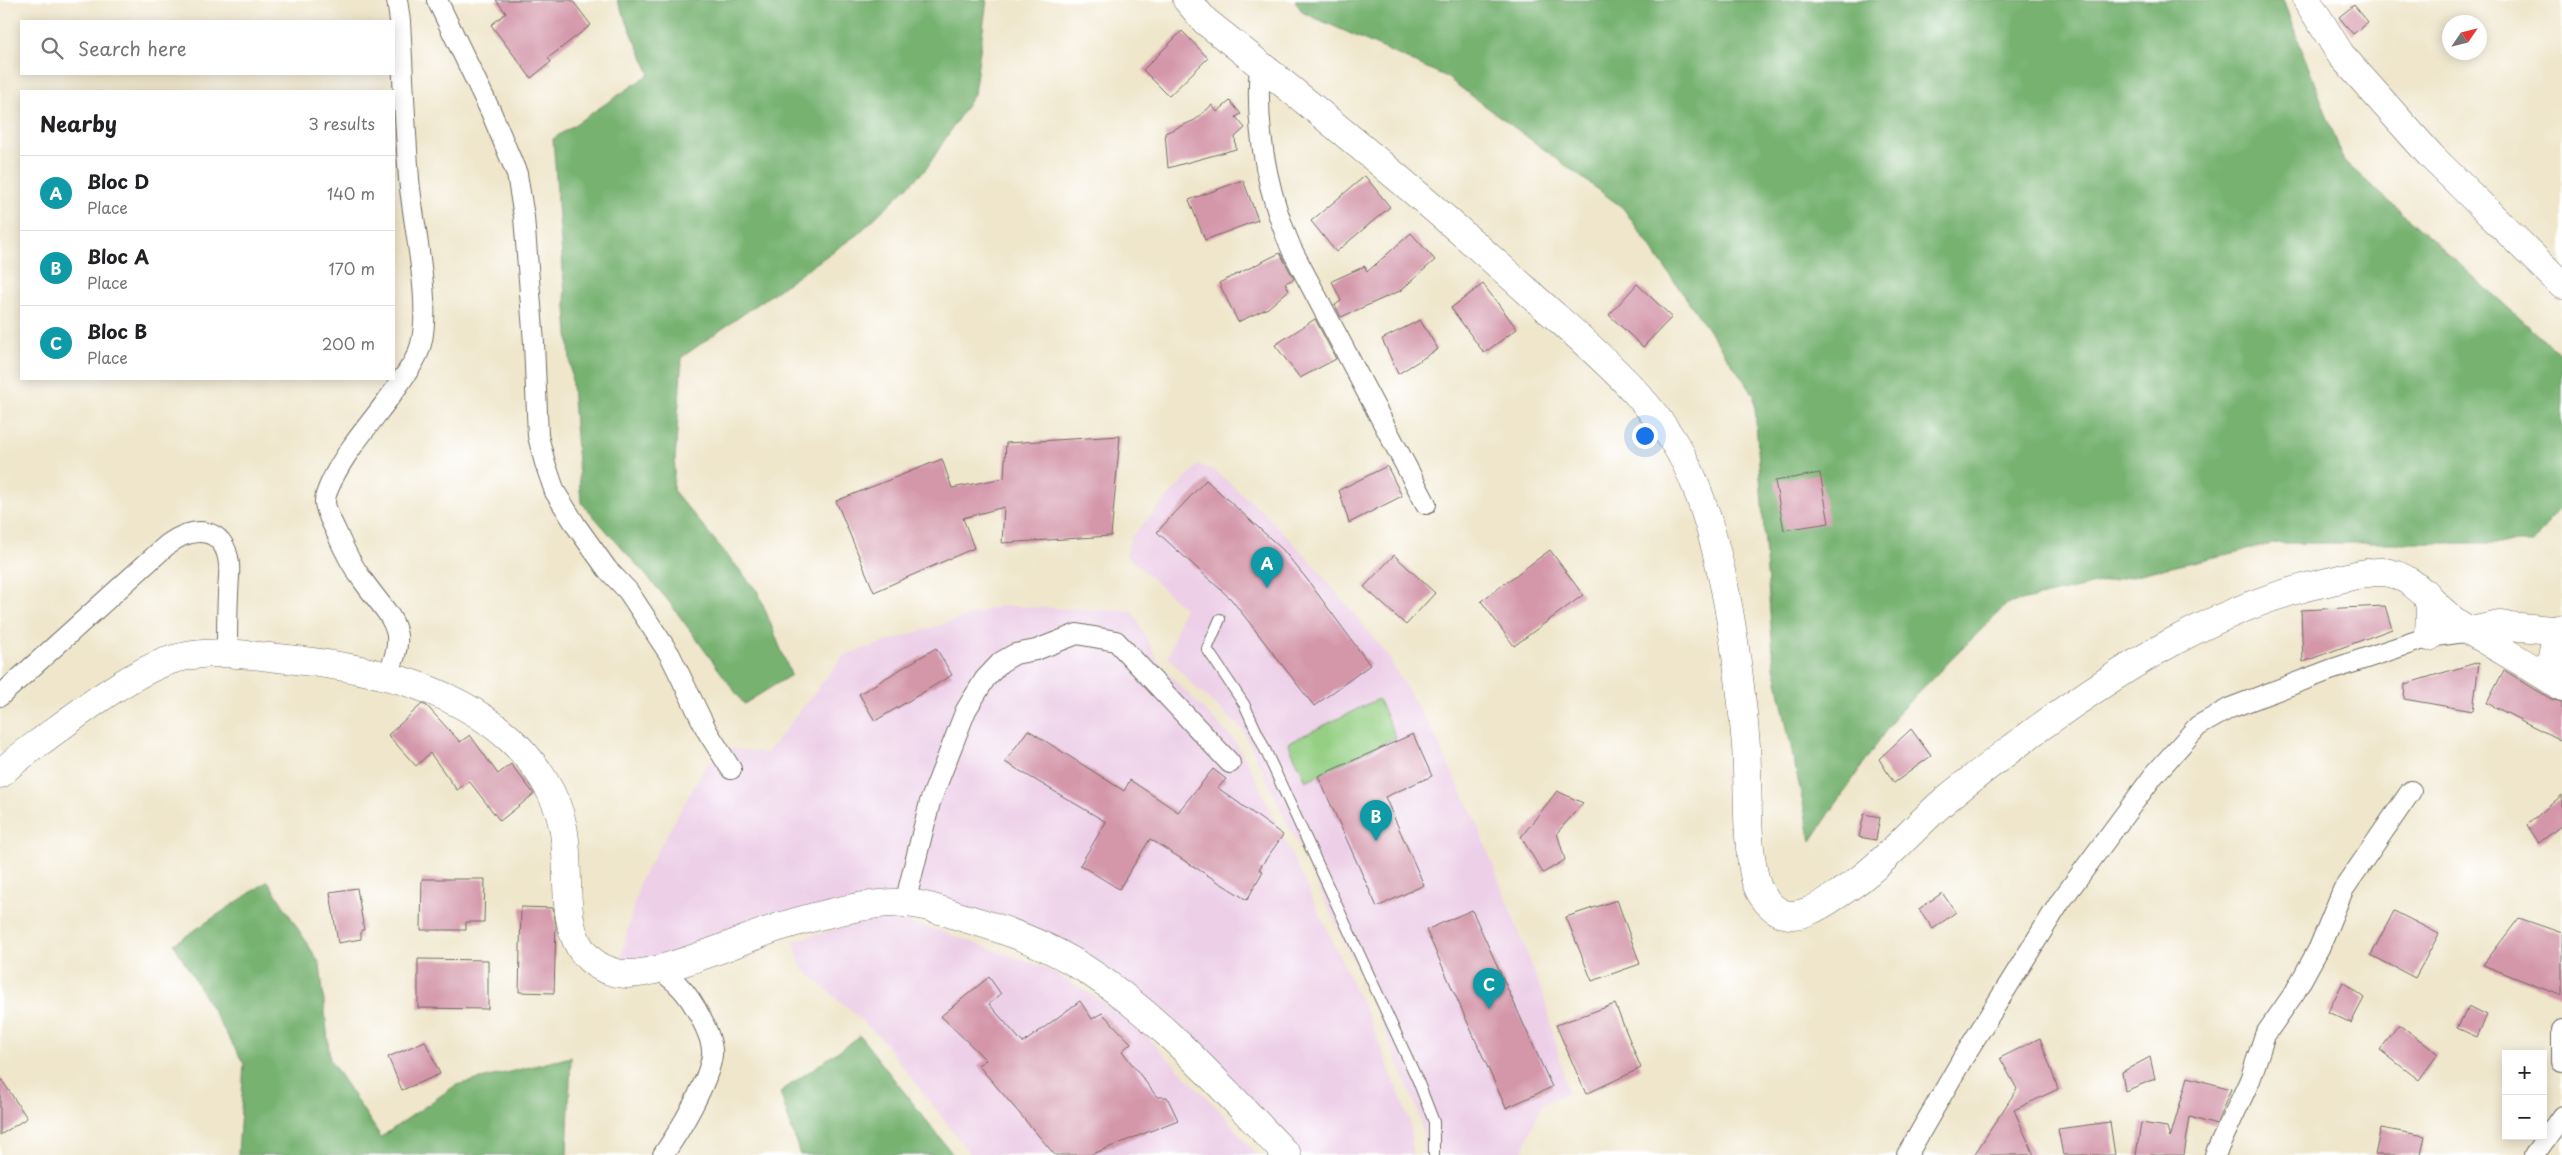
<!DOCTYPE html>
<meta charset="utf-8">
<style>
:root{--surface:#fff;--page:#f2f2f2;--text:#202124;--muted:#757577;--line:#e0e0e0;--accent:#0b8043}
body{margin:0;font-family:"Playpen Sans",sans-serif;background:var(--page);color:var(--text)}
.controls{position:absolute;right:15px;bottom:15px;display:grid;overflow:hidden;border-radius:0px;box-shadow:0 2px 12px #0003}
.controls button{width:45px;height:45px;display:grid;place-items:center;padding:0;border:0;border-bottom:1px solid var(--line);background:var(--surface);color:var(--text);font:25px sans-serif}
.compass{position:absolute;left:2442px;top:15px;width:45px;height:45px;border-radius:50%;background:var(--surface);box-shadow:0 2px 12px #0003;rotate:55deg}
.you{position:absolute;left:1644px;top:435px;width:18px;height:18px;margin:-12px;border:4px solid #fff;border-radius:50%;background:#1a73e8;box-shadow:0 0 0 8px #1a73e833}
.badge{display:grid;place-items:center;width:32px;height:32px;border-radius:50%;background:var(--accent);color:#fff;font-size:16px;font-weight:700}
.pin{position:absolute;translate:-50% -41px;filter:drop-shadow(0 1px 2px #0008)}
.pin::after{content:'';position:absolute;top:26px;width:18px;height:15px;background:inherit;clip-path:polygon(0 0,100% 0,50% 100%)}
.list{margin:0;padding:0;list-style:none}
h2{display:flex;justify-content:space-between;align-items:center;height:65px;margin:0;padding:0 20px;font-size:21px}
h2 small{font-size:16px;font-weight:400;color:var(--muted)}
.list li{display:grid;grid-template-columns:32px 1fr auto;gap:15px;align-items:center;box-sizing:border-box;height:75px;padding:0 20px;border-top:1px solid var(--line)}
.list b{display:block;font-size:19px;white-space:nowrap}
.list p{margin:0;font-size:16px;white-space:nowrap;color:var(--muted)}
.list em{font-size:16px;font-style:normal;color:var(--muted)}
.icon{flex:none;width:28px;height:28px;fill:none;stroke:currentColor;stroke-width:2;stroke-linecap:round;stroke-linejoin:round}
.map{position:relative;flex:none;width:2562px;height:1155px;overflow:hidden}
.search{position:absolute;background:var(--surface);box-shadow:0 2px 12px #0003;left:20px;top:20px;width:375px;height:55px;display:flex;align-items:center;gap:12px;box-sizing:border-box;padding:0 18px;border-radius:0px;color:var(--muted);font-size:19px}
.panel{position:absolute;background:var(--surface);box-shadow:0 2px 12px #0003;left:20px;top:90px;width:375px;height:290px;border-radius:0px}
.map>svg:first-child{display:block}
.built{fill:#edd0e8}
.green{fill:#94cf83;stroke:#607d57}
.forest{fill:#77b271;stroke:#516e4e}
.building{fill:#d497aa}
.lines{fill:none;stroke-linecap:round;stroke-linejoin:round}
.lane-casing{stroke:#706c63;stroke-width:12}
.street-casing{stroke:#706c63;stroke-width:22}
.secondary-casing{stroke:#706c63;stroke-width:29}
.lane{stroke:#fff;stroke-width:10}
.street{stroke:#fff;stroke-width:20}
.secondary{stroke:#fff;stroke-width:28}
</style>
<div class="map">
<svg width="2562" height="1155" viewBox="0 0 2562 1155">
<rect width="100%" height="100%" fill="#fff"/>
<filter id="ink" filterUnits="userSpaceOnUse"><feTurbulence type="fractalNoise" baseFrequency=".02" numOctaves="2"/><feDisplacementMap in="SourceGraphic" scale="10" xChannelSelector="R" yChannelSelector="G"/><feConvolveMatrix kernelMatrix="1 2 1 2 8 2 1 2 1" color-interpolation-filters="sRGB"/></filter>
<filter id="wash" filterUnits="userSpaceOnUse"><feTurbulence type="fractalNoise" baseFrequency=".0096" numOctaves="4" result="noise"/><feDisplacementMap in="SourceGraphic" scale="20" xChannelSelector="R" yChannelSelector="G"/><feGaussianBlur stdDeviation="1.12" result="paint"/><feColorMatrix in="noise" values="0 0 0 0 0 0 0 0 0 0 0 0 0 0 0 0 0 1.4 0 .05"/><feComposite in="paint" operator="in"/></filter>
<g filter="url(#wash)">
<rect width="100%" height="100%" fill="#efe6cb"/>
<path class="built" d="M 1198,465 L 1214,470 L 1264,513 L 1307,557 L 1386,653 L 1433,733 L 1477,823 L 1546,1003 L 1568,1093 L 1542,1104 L 1521,1155 L 1423,1155 L 1423,1132 L 1417,1109 L 1370,995 L 1243,730 L 1192,684 L 1168,657 L 1184,608 L 1126,555 L 1131,537 Z
M 1000,606 L 1132,611 L 1161,666 L 1233,739 L 1249,765 L 1369,1018 L 1410,1121 L 1412,1155 L 1292,1155 L 1140,1006 L 904,897 L 634,966 L 621,957 L 640,881 L 706,766 L 730,748 L 767,753 L 844,655 Z
M 882,916 L 935,929 L 1046,968 L 1124,1014 L 1224,1115 L 1256,1155 L 971,1155 L 880,1037 L 801,967 L 794,941 Z"/>
<path class="green" d="M 1378,699 L 1396,737 L 1306,781 L 1288,743 Z"/>
<path class="forest" d="M 617,0 L 987,0 L 974,94 L 926,169 L 858,234 L 682,357 L 673,490 L 758,592 L 791,675 L 744,704 L 667,599 L 581,502 L 553,139 L 650,74 Z
M 1295,0 L 2283,0 L 2344,161 L 2562,356 L 2562,505 L 2533,543 L 2277,543 L 2007,604 L 1897,714 L 1811,841 L 1774,667 L 1754,395 L 1623,208 L 1445,76 L 1302,12 Z
M 268,881 L 320,964 L 330,1060 L 381,1137 L 456,1085 L 571,1057 L 567,1155 L 238,1155 L 244,1064 L 174,944 Z
M 860,1036 L 941,1139 L 953,1155 L 800,1155 L 780,1092 Z"/>
<g id="blocks">
<path class="building" d="M 496,0 L 572,0 L 591,25 L 548,58 L 551,62 L 531,78 L 491,25 L 506,13 Z
M 2354,5 L 2368,22 L 2353,34 L 2339,17 Z
M 1182,31 L 1208,58 L 1169,96 L 1143,70 Z
M 1230,101 L 1241,114 L 1236,117 L 1245,128 L 1235,137 L 1236,149 L 1168,168 L 1165,133 L 1195,120 L 1212,105 L 1217,112 Z
M 1365,176 L 1390,207 L 1336,252 L 1311,221 Z
M 1243,180 L 1258,220 L 1205,240 L 1189,200 Z
M 1411,233 L 1435,260 L 1400,291 L 1341,317 L 1335,305 L 1341,301 L 1332,281 L 1365,266 L 1367,272 Z
M 1280,253 L 1294,279 L 1285,283 L 1289,290 L 1268,308 L 1238,322 L 1219,283 Z
M 1483,284 L 1517,329 L 1484,353 L 1451,308 Z
M 1637,284 L 1672,317 L 1643,347 L 1609,315 Z
M 1315,319 L 1336,359 L 1300,378 L 1275,345 Z
M 1420,320 L 1438,349 L 1398,374 L 1382,339 Z
M 1120,436 L 1111,536 L 1002,543 L 1004,507 L 963,518 L 974,548 L 874,592 L 836,501 L 942,459 L 952,488 L 1004,478 L 1006,443 Z
M 1387,466 L 1402,496 L 1349,523 L 1339,490 Z
M 1820,473 L 1829,523 L 1784,530 L 1775,481 Z
M 1206,480 L 1283,550 L 1306,578 L 1370,665 L 1314,706 L 1231,599 L 1157,532 Z
M 1550,550 L 1583,595 L 1514,646 L 1481,601 Z
M 1394,555 L 1435,593 L 1406,625 L 1364,587 Z
M 2385,606 L 2392,629 L 2303,662 L 2301,610 Z
M 936,648 L 952,675 L 875,721 L 859,694 Z
M 2479,662 L 2473,711 L 2404,699 L 2405,684 Z
M 2504,670 L 2551,699 L 2562,702 L 2562,741 L 2487,703 Z
M 422,704 L 427,706 L 460,742 L 470,735 L 498,774 L 511,764 L 534,794 L 500,821 L 469,781 L 457,790 L 430,753 L 416,766 L 388,735 Z
M 1911,729 L 1931,756 L 1894,783 L 1879,759 Z
M 1028,730 L 1124,791 L 1130,780 L 1178,812 L 1213,769 L 1226,779 L 1218,788 L 1283,835 L 1259,869 L 1263,871 L 1247,900 L 1150,839 L 1119,889 L 1080,865 L 1106,822 L 1005,762 Z
M 1413,734 L 1432,776 L 1385,797 L 1424,885 L 1377,907 L 1318,776 Z
M 1557,791 L 1583,803 L 1557,833 L 1565,860 L 1543,873 L 1521,837 Z
M 2562,795 L 2562,825 L 2539,843 L 2527,825 Z
M 1864,814 L 1880,817 L 1876,840 L 1859,837 Z
M 422,879 L 485,879 L 484,922 L 466,922 L 466,930 L 421,930 Z
M 357,888 L 364,930 L 361,930 L 361,939 L 338,943 L 330,892 Z
M 1942,893 L 1956,912 L 1933,929 L 1919,909 Z
M 1617,900 L 1640,964 L 1592,981 L 1566,917 Z
M 521,907 L 553,908 L 556,924 L 554,993 L 519,992 Z
M 1472,910 L 1552,1087 L 1506,1108 L 1426,930 Z
M 2394,911 L 2439,934 L 2415,978 L 2371,955 Z
M 2519,918 L 2562,933 L 2562,996 L 2483,965 Z
M 418,959 L 488,960 L 488,1009 L 418,1008 Z
M 989,977 L 1001,994 L 989,1004 L 1023,1043 L 1080,1001 L 1092,1019 L 1102,1013 L 1131,1043 L 1122,1051 L 1157,1097 L 1167,1097 L 1178,1120 L 1090,1155 L 1055,1155 L 978,1065 L 986,1060 L 941,1016 Z
M 2343,982 L 2364,998 L 2351,1023 L 2328,1012 Z
M 1615,1004 L 1641,1068 L 1586,1094 L 1556,1025 Z
M 2469,1006 L 2487,1015 L 2477,1037 L 2457,1028 Z
M 2399,1024 L 2438,1054 L 2419,1080 L 2380,1050 Z
M 2040,1038 L 2058,1089 L 2014,1110 L 2034,1155 L 1974,1155 L 2017,1089 L 2000,1058 Z
M 425,1041 L 440,1074 L 402,1090 L 388,1057 Z
M 2150,1057 L 2155,1079 L 2125,1091 L 2122,1072 Z
M 0,1077 L 27,1118 L 0,1135 Z
M 2188,1077 L 2231,1089 L 2216,1125 L 2190,1117 L 2184,1155 L 2136,1155 L 2141,1123 L 2167,1127 L 2170,1138 Z
M 2110,1122 L 2115,1155 L 2063,1155 L 2058,1129 Z
M 2381,1128 L 2425,1136 L 2421,1155 L 2375,1155 Z"/>
</g>
</g>
<g filter="url(#ink)">
<use href="#blocks" fill-opacity="0" stroke="#706c63" stroke-width="1"/>
<g class="lines">
<defs>
<path id="lane" d="M 1220,619 L 1207,649 L 1244,704 L 1418,1081 L 1434,1122 L 1434,1155"/>
<path id="street" d="M 437,0 L 491,112 L 517,174 L 524,217 L 534,343 L 538,436 L 545,463 L 555,492 L 577,527 L 607,569 L 628,591 L 670,655 L 707,731 L 731,769
M 1260,64 C 1255,129 1266,190 1292,250 L 1426,504
M 387,675 C 411,629 389,617 364,582 C 351,565 343,548 335,529 C 331,521 325,510 325,501 C 325,493 331,483 334,476 C 351,443 378,415 399,384 C 407,372 418,358 421,344 C 432,302 413,225 409,179 C 405,127 403,74 400,21 L 397,0
M 0,696 L 167,545 C 193,525 225,526 229,564 C 230,574 228,585 228,595 C 227,614 227,634 227,653
M 905,903 L 930,802 L 966,710 L 985,679 L 1001,662 L 1015,654 L 1036,650 L 1077,634 L 1116,641 L 1230,763
M 659,969 C 666,975 674,980 680,987 C 692,999 714,1037 712,1055 C 709,1082 679,1132 663,1155
M 2562,1030 L 2562,1062
M 1907,1155 L 1963,1058 L 2060,902 L 2154,775 L 2198,726 L 2230,708 L 2330,670 L 2429,637 L 2471,631
M 2215,1155 L 2250,1080 L 2265,1035 L 2295,992 L 2319,948 L 2343,890 L 2411,791
M 2534,1155 L 2562,1116"/>
<path id="secondary" d="M 1187,0 L 1205,21 C 1318,110 1430,202 1536,299 C 1595,352 1666,408 1695,484 C 1726,562 1739,662 1746,746 C 1749,790 1745,835 1755,879 C 1758,891 1767,905 1778,911 C 1798,924 1826,902 1843,891 C 1880,868 1910,831 1943,802 C 1972,778 2002,756 2032,733 C 2123,667 2221,604 2332,581 C 2348,577 2366,571 2382,572 C 2415,574 2432,606 2457,623 C 2491,645 2528,664 2562,687
M 2307,0 L 2341,55 L 2389,109 L 2431,156 L 2562,285
M 2426,593 L 2430,607 L 2429,637
M 2559,629 C 2551,651 2549,665 2560,686
M 2471,631 L 2499,625 L 2562,631
M 0,774 C 13,761 29,750 44,739 C 79,713 133,671 174,659 C 208,649 243,654 278,658 C 358,666 448,682 510,739 C 534,761 557,794 563,827 C 574,876 550,957 617,973 C 650,981 743,939 779,927 C 812,917 872,901 905,903 C 926,904 948,913 968,919 C 1003,929 1040,942 1072,961 C 1155,1010 1220,1086 1287,1155"/>
</defs>
<use href="#lane" class="lane-casing"/>
<use href="#street" class="street-casing"/>
<use href="#secondary" class="secondary-casing"/>
<use href="#lane" class="lane"/>
<use href="#street" class="street"/>
<use href="#secondary" class="secondary"/>
</g>
</g>
</svg>
<div class="controls">
<button>+</button>
<button>−</button>
</div>
<svg class="compass" viewBox="-18 -18 36 36"><path d="M0-13l5 13h-10z" fill="#e53935"/><path d="M0 13l5-13h-10z" fill="#757577"/></svg>
<div class="you"></div>
<div class="pin badge" style="left:1267px;top:588px;background:#0f9aa8">A</div>
<div class="pin badge" style="left:1376px;top:841px;background:#0f9aa8">B</div>
<div class="pin badge" style="left:1489px;top:1009px;background:#0f9aa8">C</div>
<div class="search"><svg class="icon" aria-label="search" viewBox="0 0 24 24"><circle cx="10" cy="10" r="6"/><path d="M15 15l6 6"/></svg>Search here</div>
<section class="panel">
<h2>Nearby<small>3 results</small></h2>
<ul class="list">
<li><span class="badge" style="background:#0f9aa8">A</span><div><b>Bloc D</b><p>Place</p></div><em>140 m</em></li>
<li><span class="badge" style="background:#0f9aa8">B</span><div><b>Bloc A</b><p>Place</p></div><em>170 m</em></li>
<li><span class="badge" style="background:#0f9aa8">C</span><div><b>Bloc B</b><p>Place</p></div><em>200 m</em></li>
</ul>
</section>
</div>
